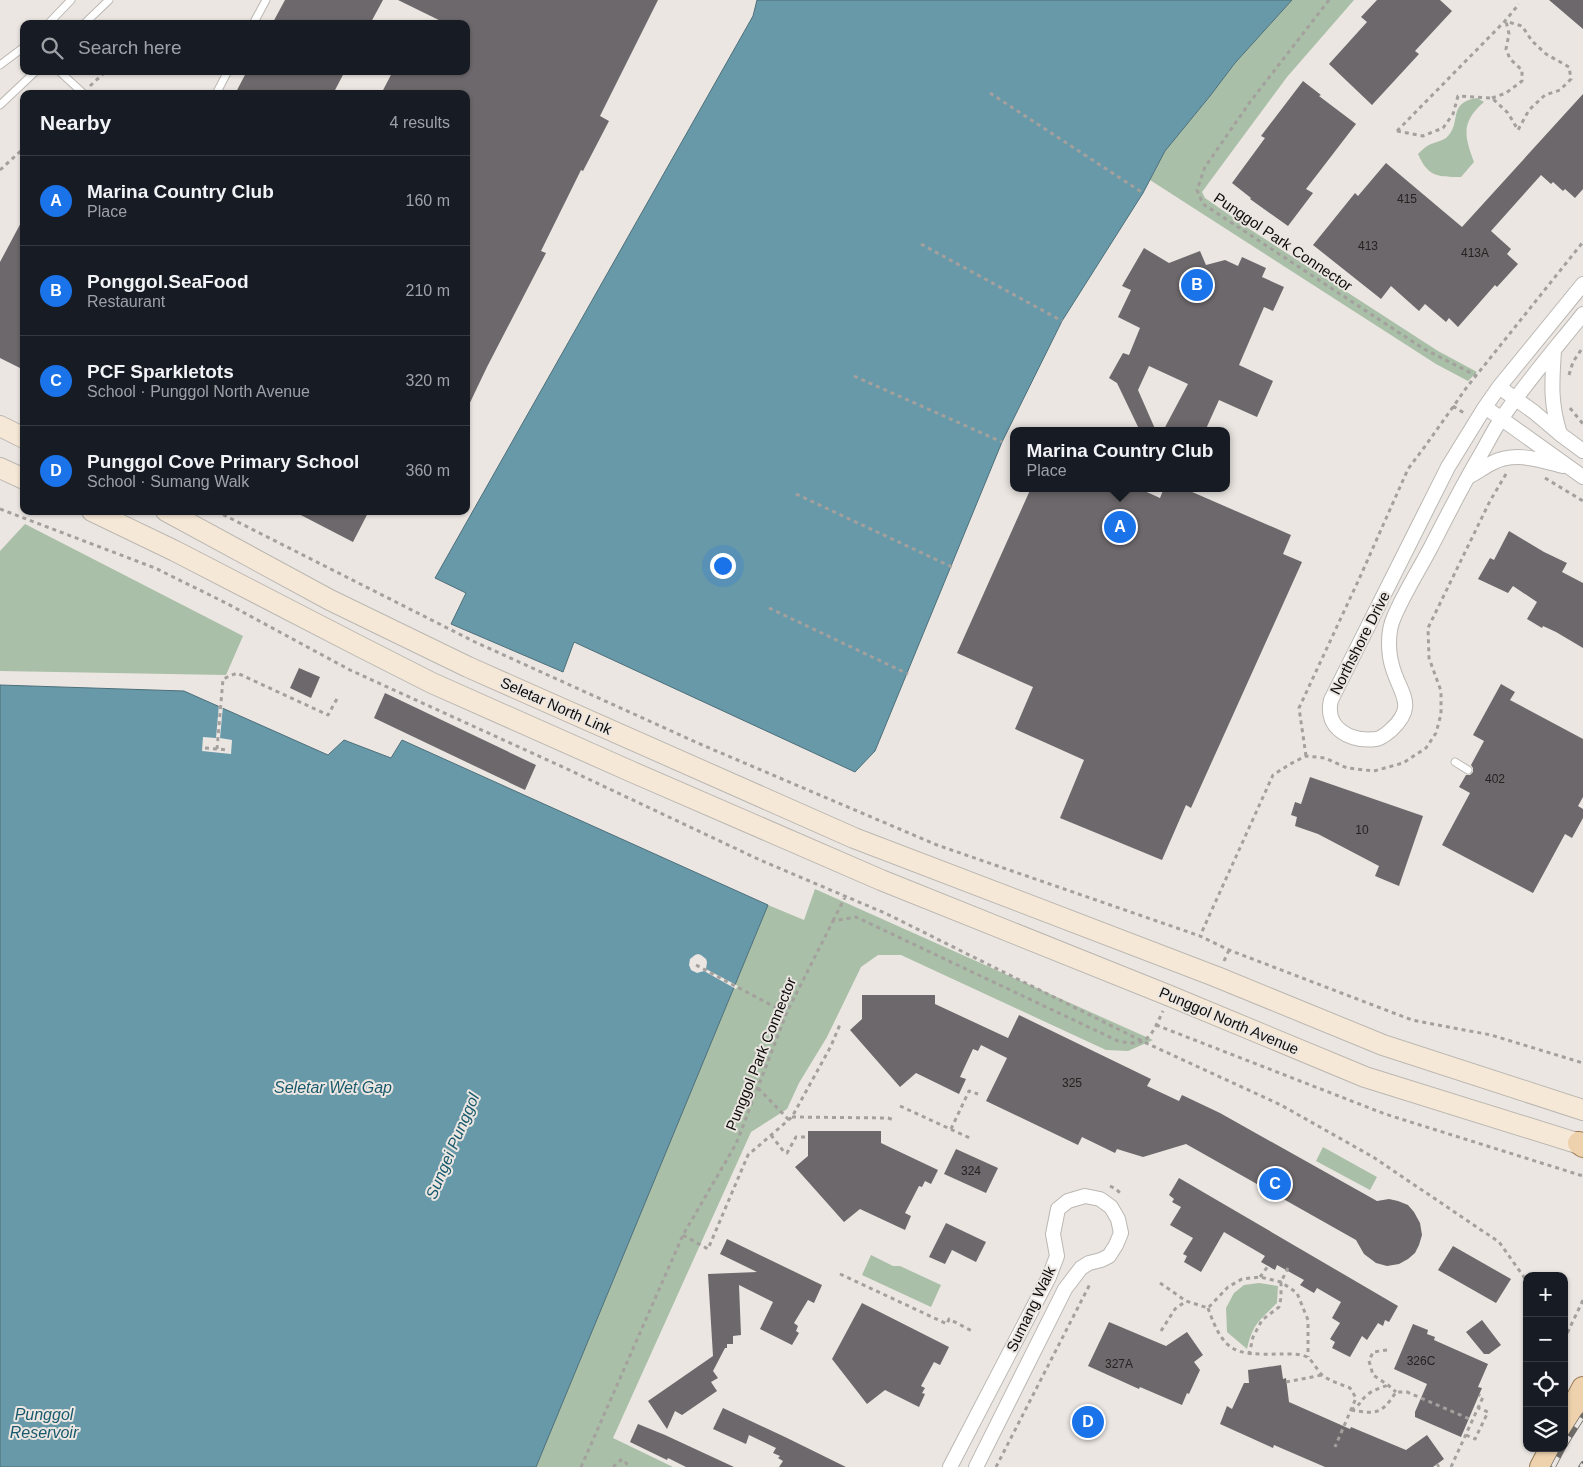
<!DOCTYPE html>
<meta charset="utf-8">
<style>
:root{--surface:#171b24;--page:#20242c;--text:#f1f3f6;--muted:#9ea1a6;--line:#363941;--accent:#1a73e8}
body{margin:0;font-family:Arial,sans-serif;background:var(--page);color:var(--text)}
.controls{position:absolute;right:15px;bottom:15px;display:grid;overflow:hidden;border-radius:10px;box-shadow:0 1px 4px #0004}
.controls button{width:45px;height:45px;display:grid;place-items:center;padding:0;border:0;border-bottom:1px solid var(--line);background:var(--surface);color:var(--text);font:25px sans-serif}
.you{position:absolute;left:722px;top:565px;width:18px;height:18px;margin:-12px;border:4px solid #fff;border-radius:50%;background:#1a73e8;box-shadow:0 0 0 8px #1a73e833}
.badge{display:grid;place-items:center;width:32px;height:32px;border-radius:50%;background:var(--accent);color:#fff;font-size:16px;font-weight:700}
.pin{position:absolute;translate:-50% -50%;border:2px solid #fff;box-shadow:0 1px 5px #0006}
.popup{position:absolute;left:1010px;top:427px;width:220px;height:65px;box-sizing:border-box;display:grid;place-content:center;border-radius:10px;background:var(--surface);filter:drop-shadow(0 1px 4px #0005);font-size:16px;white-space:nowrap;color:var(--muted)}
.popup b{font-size:19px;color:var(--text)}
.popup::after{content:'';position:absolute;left:50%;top:100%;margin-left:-10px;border:10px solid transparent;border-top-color:var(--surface)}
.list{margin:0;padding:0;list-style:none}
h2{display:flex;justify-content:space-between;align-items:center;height:65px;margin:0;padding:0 20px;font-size:21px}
h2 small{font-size:16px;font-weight:400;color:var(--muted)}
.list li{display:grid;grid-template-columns:32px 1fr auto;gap:15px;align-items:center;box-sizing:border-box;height:90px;padding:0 20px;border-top:1px solid var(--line)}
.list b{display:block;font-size:19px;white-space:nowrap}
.list p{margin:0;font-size:16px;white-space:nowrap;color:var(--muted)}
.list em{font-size:16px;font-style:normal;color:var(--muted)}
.icon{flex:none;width:28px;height:28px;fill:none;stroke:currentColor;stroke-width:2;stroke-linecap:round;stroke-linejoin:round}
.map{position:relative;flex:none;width:1583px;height:1467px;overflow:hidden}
.search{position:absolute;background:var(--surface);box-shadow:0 1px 4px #0004;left:20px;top:20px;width:450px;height:55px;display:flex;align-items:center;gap:12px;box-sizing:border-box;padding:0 18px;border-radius:10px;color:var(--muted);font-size:19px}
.panel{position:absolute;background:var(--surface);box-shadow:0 1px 4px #0004;left:20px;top:90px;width:450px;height:425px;border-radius:10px}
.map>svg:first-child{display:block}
.green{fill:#a9bfa7}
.water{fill:#6899a9;stroke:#4d6f79}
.pier{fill:#ebe6e2}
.building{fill:#6d686b}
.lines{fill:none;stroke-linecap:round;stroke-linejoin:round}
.service-casing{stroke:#bbb7b2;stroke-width:9}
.minor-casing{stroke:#bbb7b2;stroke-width:16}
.secondary-casing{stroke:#bbb7b2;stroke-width:22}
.primary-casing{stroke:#977951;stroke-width:24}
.path{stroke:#a4a09d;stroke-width:3;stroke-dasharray:4 4;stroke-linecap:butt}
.service{stroke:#fff;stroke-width:7}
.minor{stroke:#fff;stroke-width:14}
.secondary{stroke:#f6e8d6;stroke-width:20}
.primary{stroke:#eed1ad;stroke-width:22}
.rail-casing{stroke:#6e6b68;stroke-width:5.5}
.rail{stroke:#ebe6e2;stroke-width:4;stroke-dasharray:11;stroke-linecap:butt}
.labels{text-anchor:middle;stroke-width:4;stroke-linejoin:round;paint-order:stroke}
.number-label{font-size:12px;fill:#252322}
.street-label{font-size:15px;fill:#0d0c0a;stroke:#ebe6e2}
.water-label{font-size:16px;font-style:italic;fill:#18596c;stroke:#ebe6e2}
</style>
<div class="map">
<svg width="1583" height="1467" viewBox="0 0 1583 1467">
<rect width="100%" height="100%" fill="#ebe6e2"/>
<path class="green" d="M 1292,0 L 1354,0 L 1287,77 L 1202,192 L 1205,198 L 1251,230 L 1438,351 L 1477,372 L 1468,381 L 1436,364 L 1150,180 L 1165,151 L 1210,96 L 1235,63 Z
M 1477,98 L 1484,102 C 1461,122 1464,135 1474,162 L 1461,177 C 1438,177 1428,177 1418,154 C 1422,150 1426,146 1431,144 C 1436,142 1441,141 1446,138 C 1463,123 1446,103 1477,98 Z
M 25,524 L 243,636 L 226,675 L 0,671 L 0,551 Z
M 815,889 L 1153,1040 L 1128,1051 L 1106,1050 L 901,955 L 878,955 L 861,967 L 827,1037 L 799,1083 L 787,1109 L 751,1132 L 613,1438 L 673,1467 L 536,1467 L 768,905 L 804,920 Z
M 1323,1147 L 1377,1177 L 1370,1190 L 1316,1161 Z
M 871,1255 L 893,1266 L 900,1266 L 941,1285 L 931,1307 L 862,1275 Z
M 1259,1283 L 1278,1286 L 1277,1303 C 1259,1321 1253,1323 1247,1349 L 1227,1332 L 1226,1308 L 1234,1293 L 1244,1285 Z"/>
<path class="water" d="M 757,0 L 1292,0 L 1235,63 L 1210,96 L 1165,151 L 1143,193 L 1062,321 L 1002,442 L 875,751 L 855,772 L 574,642 L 563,672 L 451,624 L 466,593 L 435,578 L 753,16 Z
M 0,685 L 184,691 L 328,755 L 344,740 L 391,758 L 402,740 L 768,905 L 536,1467 L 0,1467 Z"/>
<path class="pier" d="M 219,704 L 223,706 L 220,738 L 232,740 L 231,754 L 202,751 L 203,737 L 216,738 Z
M 698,954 L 701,955 L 706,959 L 707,962 L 706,969 L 738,986 L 736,989 L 704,971 L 697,973 L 691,970 L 689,965 L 690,959 L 695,955 Z"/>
<path class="building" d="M 285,0 L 383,0 L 370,24 L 272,24 Z
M 398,0 L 658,0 L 600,116 L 609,121 L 583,171 L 581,170 L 541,251 L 546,253 L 487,367 L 466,411 L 466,94 L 381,94 L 393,71 L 466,71 L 466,24 L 447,24 Z
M 1377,0 L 1440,0 L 1452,11 L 1415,51 L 1419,54 L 1372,105 L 1329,64 L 1367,22 L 1361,17 Z
M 1549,0 L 1583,0 L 1583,29 Z
M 247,71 L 345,71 L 333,94 L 235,94 Z
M 1303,81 L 1321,95 L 1319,96 L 1356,124 L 1306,189 L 1313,193 L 1288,226 L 1250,199 L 1251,198 L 1232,183 L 1265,138 L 1261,136 Z
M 1583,94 L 1583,189 L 1575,198 L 1565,189 L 1563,191 L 1553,182 L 1551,184 L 1541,175 L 1491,231 L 1511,249 L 1507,254 L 1518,264 L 1497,287 L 1495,285 L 1458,327 L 1449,318 L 1446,322 L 1425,304 L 1419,311 L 1391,286 L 1381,299 L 1313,245 L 1355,193 L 1358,196 L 1386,163 L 1462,227 Z
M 24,217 L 24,370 L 0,358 L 0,262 Z
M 1144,248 L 1169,263 L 1200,251 L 1206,265 L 1225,260 L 1238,266 L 1242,257 L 1266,268 L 1262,277 L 1284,287 L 1273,311 L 1264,307 L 1239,365 L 1273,381 L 1257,417 L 1219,400 L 1205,431 L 1163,431 L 1188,384 L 1149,366 L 1138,390 L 1156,431 L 1140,431 L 1117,383 L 1109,378 L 1123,353 L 1129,355 L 1140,328 L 1118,317 L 1131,290 L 1122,286 Z
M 1031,488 L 1138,488 L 1160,498 L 1164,488 L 1183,488 L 1291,535 L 1283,554 L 1302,562 L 1191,808 L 1186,805 L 1162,860 L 1060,818 L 1084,760 L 1015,729 L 1033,687 L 957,653 Z
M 293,511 L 369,511 L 353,542 Z
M 1509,531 L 1544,552 L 1567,563 L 1562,572 L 1583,583 L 1583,648 L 1556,632 L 1543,626 L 1542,628 L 1527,619 L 1537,602 L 1513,586 L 1508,593 L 1478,579 L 1490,558 L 1494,560 Z
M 299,668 L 320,677 L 311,698 L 290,688 Z
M 1501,684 L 1515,692 L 1510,700 L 1583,739 L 1583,797 L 1578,806 L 1583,809 L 1583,818 L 1572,838 L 1565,834 L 1533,893 L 1442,845 L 1470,793 L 1459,787 L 1466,775 L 1470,775 L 1473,772 L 1473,768 L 1471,765 L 1484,741 L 1473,735 Z
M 385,693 L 536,765 L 525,790 L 374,718 Z
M 1310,777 L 1423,816 L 1399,886 L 1375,876 L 1379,866 L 1318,834 L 1295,826 L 1297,817 L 1291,815 L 1295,802 L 1301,804 Z
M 862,995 L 935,995 L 935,1004 L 1008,1038 L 1019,1015 L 1151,1079 L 1147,1086 L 1179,1101 L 1182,1095 L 1220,1113 L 1377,1201 L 1389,1199 L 1398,1201 L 1408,1205 L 1414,1212 L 1420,1223 L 1422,1235 L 1419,1245 L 1415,1253 L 1408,1259 L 1399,1264 L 1387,1266 L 1376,1263 L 1364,1254 L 1356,1240 L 1186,1144 L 1143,1157 L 1117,1149 L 1115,1153 L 1082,1137 L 1078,1145 L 986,1101 L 1007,1058 L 981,1045 L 978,1051 L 973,1049 L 960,1077 L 966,1079 L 959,1094 L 916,1073 L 900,1087 L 850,1030 L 862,1019 Z
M 808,1131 L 881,1131 L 881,1143 L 938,1170 L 931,1184 L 925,1181 L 922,1187 L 919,1186 L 905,1213 L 911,1216 L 905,1230 L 860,1209 L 844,1222 L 795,1167 L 808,1156 Z
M 956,1149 L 998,1168 L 986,1193 L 944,1174 Z
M 1179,1178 L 1398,1306 L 1389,1322 L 1385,1320 L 1383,1326 L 1378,1323 L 1367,1340 L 1362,1336 L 1350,1357 L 1332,1348 L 1335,1342 L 1330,1339 L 1340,1323 L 1332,1318 L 1341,1302 L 1317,1288 L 1314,1293 L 1300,1285 L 1304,1280 L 1277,1265 L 1275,1270 L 1261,1262 L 1265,1256 L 1224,1232 L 1201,1272 L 1184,1262 L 1187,1256 L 1183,1254 L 1193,1238 L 1170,1225 L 1181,1207 L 1172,1202 L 1174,1199 L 1169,1195 Z
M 946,1223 L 986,1242 L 976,1262 L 952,1250 L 945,1264 L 929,1257 Z
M 727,1239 L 822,1285 L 814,1303 L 808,1300 L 794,1323 L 798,1326 L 796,1331 L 799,1333 L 792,1345 L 760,1329 L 773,1302 L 739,1285 L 741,1335 L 733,1336 L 733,1344 L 727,1344 L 727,1348 L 725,1348 L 713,1371 L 718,1378 L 711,1382 L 717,1391 L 682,1415 L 675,1411 L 667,1429 L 648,1401 L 713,1356 L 708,1274 L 757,1272 L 720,1254 Z
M 1453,1246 L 1511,1279 L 1496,1303 L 1438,1270 Z
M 862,1303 L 949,1347 L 940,1365 L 934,1362 L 921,1386 L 925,1388 L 922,1393 L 925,1394 L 919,1407 L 885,1390 L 867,1404 L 832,1359 Z
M 1482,1320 L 1501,1345 L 1489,1354 L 1484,1354 L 1466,1332 Z
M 1109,1322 L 1166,1346 L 1187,1332 L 1203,1355 L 1194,1362 L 1200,1370 L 1189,1394 L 1187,1393 L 1182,1405 L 1140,1387 L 1139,1389 L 1088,1366 Z
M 1413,1324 L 1428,1330 L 1427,1334 L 1435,1337 L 1434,1340 L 1488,1364 L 1478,1387 L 1482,1388 L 1461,1437 L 1415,1417 L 1415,1412 L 1427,1384 L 1394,1369 Z
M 1281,1365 L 1283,1379 L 1286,1378 L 1289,1402 L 1350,1429 L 1351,1427 L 1406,1450 L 1427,1435 L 1444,1459 L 1433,1467 L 1325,1467 L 1274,1445 L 1273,1448 L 1220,1424 L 1227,1406 L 1232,1409 L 1244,1383 L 1249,1383 L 1248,1370 Z
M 723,1408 L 785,1437 L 846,1467 L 779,1467 L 783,1461 L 778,1458 L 780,1456 L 773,1453 L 776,1448 L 749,1435 L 746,1444 L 713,1429 Z
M 638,1424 L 665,1435 L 734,1467 L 686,1467 L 668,1458 L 667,1460 L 630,1442 Z"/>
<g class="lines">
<defs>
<path id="service" d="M 48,24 L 71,0
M 84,24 L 109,0
M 253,24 L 266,0
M 0,65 L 24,47
M 59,71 L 84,94
M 216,94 L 228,71
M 0,105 L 36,71
M 1455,762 L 1468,770"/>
<path id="minor" d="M 1583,284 L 1499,387 L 1485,407 L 1448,467 L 1331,700 C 1324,729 1351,742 1376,739 C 1382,738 1386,734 1391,730 C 1417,706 1401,695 1393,669 C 1388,654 1387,632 1394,617 C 1404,593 1419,570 1431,547 C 1447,516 1463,484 1481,454 C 1488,442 1494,429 1502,418 C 1526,382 1556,348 1583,314
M 1554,350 C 1552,382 1550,403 1560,434
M 1499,387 L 1534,412 L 1560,434 L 1583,451
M 1485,407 L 1583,477
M 1468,477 C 1476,473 1484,467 1492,463 C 1515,451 1540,460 1563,466
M 950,1467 L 1049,1277 L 1057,1256 L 1053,1234 L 1058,1209 L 1068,1201 L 1085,1196 L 1100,1199 L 1111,1207 L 1118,1219 L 1121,1233 L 1116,1245 L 1109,1256 L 1101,1260 L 1089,1263 L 1081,1268 L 1065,1289 L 976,1467"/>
<path id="secondary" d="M 0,426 L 24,438
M 0,468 L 24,479
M 92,511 L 175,551 L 361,647 L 432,683 L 630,771 L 881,880 L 1170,996 L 1365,1077 L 1583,1145
M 166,511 L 330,600 L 468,667 L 854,838 L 1217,977 L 1383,1045 L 1583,1110"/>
<path id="primary" d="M 1579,1143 L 1583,1146
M 1564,1424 L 1583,1388
M 1541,1467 L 1551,1448"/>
</defs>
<use href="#service" class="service-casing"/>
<use href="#minor" class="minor-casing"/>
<use href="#secondary" class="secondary-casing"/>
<use href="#primary" class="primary-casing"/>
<path class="path" d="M 1329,0 L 1250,102 L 1205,167 L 1197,190 L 1203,204 L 1424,349 L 1477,376
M 90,86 L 106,71
M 990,93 L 1143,193
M 1492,98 L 1506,93 L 1522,81 L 1522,70 L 1510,59 L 1506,49 L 1509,34 L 1506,21
M 1397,131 L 1423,136 L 1443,128 L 1453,114 L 1458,96 L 1492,98 L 1508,113 L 1518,130 L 1529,110 L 1545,95 L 1560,90 L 1571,79 L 1569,67 L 1546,54 L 1532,41 L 1522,26 L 1505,21
M 1397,131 L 1505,21 L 1519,4
M 0,170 L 24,148
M 921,244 L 1062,321
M 1569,375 L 1573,362 L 1583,347
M 854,376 L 1002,442
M 1453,406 L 1464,413
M 1570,408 L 1583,424
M 1506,474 L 1490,501 L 1428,628 L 1429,658 L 1441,691 L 1441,714 L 1436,733 L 1426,748 L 1403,763 L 1374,771 L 1347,768 L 1325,758 L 1306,756 L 1290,764 L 1273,775 L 1200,936 L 1229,950 L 1412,1020 L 1491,1035 L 1583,1063
M 1545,478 L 1583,501
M 796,494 L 952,567
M 0,509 L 155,568 L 226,603 L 350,670 L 565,768 L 760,860 L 887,914 L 1144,1042 L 1281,1105 L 1373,1157 L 1499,1242 L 1524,1277 L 1527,1283
M 216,511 L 475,642 L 700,744 L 937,845 L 1200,936
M 769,608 L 908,674
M 205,748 L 229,750
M 217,749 L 223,679 L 237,673 L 328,715 L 338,697
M 1306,756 L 1299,708 L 1360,577 L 1408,469 L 1426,445 L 1467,387 L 1583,242
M 833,921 L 846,895
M 1224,961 L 1229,950
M 696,965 L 771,1005 L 787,1012
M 1156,1025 L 1385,1114 L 1583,1176
M 758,1088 L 789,1120
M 900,1106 L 972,1139
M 792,1117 L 888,1118 L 894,1120
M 951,1129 L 969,1091 L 978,1094
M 771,1135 L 784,1152 L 787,1153 L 796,1137 L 808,1137
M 1110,1186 L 1116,1189 L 1121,1194
M 683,1235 L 708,1249 L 748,1155 L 792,1117 L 831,1046 L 841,1022
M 840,1274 L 947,1324 L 949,1319 L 972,1331
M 1260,1277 L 1268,1266
M 1160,1283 L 1186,1301 L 1208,1308 L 1228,1287 L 1242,1279 L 1260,1277 L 1281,1282 L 1297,1293 L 1308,1320 L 1308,1357
M 1208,1308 C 1224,1353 1234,1355 1280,1354 C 1288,1354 1299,1353 1307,1357 C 1313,1361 1317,1370 1322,1375 C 1330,1381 1340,1384 1350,1388 L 1356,1398 L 1335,1447
M 1161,1331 L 1175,1309 L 1186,1301
M 1564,1340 L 1583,1300
M 1387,1350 L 1373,1352 L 1369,1361 L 1373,1375 L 1388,1385 L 1396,1392
M 1249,1355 L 1253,1337 L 1262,1320 L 1279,1307 L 1281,1298 L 1281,1282 L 1288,1268
M 1286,1382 L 1322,1375
M 1351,1410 C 1376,1414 1381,1415 1396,1392 L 1407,1392 L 1472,1420
M 1351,1410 C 1361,1405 1359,1402 1366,1396 C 1372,1390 1381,1388 1388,1385
M 1466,1435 L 1475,1439 L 1488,1412 L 1478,1408
M 1437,1464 L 1439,1467
M 581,1467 L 683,1235 L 736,1144 L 787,1012 L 833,921 L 856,917 L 1118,1041 C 1148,1048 1151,1036 1163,1011
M 613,1467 L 622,1459 L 630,1467
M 996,1467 L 1090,1284
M 1451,1467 L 1483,1397 L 1479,1395"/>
<use href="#service" class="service"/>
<use href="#minor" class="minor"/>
<use href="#secondary" class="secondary"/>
<use href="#primary" class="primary"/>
<defs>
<path id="rail" d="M 1564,1446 L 1583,1416
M 1553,1467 L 1563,1448
M 1581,1467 L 1583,1464"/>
</defs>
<use href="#rail" class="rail-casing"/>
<use href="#rail" class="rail"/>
</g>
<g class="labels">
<g class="number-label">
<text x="1407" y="203">415</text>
<text x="1368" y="250">413</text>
<text x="1475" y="257">413A</text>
<text x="1495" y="783">402</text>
<text x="1362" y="834">10</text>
<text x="1072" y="1087">325</text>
<text x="971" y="1175">324</text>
<text x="1421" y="1365">326C</text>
<text x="1119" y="1368">327A</text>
</g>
<g class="street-label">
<text transform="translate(1283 242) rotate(34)" y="5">Punggol Park Connector</text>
<text transform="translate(1360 643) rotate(-63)" y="5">Northshore Drive</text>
<text transform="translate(556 706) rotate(24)" y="5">Seletar North Link</text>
<text transform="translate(1229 1021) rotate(23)" y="5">Punggol North Avenue</text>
<text transform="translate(761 1054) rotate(-68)" y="5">Punggol Park Connector</text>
<text transform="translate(1031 1309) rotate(-64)" y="5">Sumang Walk</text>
</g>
<g class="water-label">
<text x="333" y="1093">Seletar Wet Gap</text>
<text transform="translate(452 1146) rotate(-67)" y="6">Sungei Punggol</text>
<text x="44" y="1420">Punggol<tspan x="44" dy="18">Reservoir</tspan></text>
</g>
</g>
</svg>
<div class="controls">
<button>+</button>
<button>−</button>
<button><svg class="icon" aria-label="locate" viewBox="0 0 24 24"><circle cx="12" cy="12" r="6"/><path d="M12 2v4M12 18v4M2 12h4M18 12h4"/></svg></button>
<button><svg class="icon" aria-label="layers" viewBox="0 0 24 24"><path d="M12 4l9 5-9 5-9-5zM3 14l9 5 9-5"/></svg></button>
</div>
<div class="you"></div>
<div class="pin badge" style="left:1120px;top:527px">A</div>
<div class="popup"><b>Marina Country Club</b>Place</div>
<div class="pin badge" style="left:1197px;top:285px">B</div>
<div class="pin badge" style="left:1275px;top:1184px">C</div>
<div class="pin badge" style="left:1088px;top:1422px">D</div>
<div class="search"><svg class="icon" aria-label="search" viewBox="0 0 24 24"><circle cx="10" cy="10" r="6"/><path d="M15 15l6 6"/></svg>Search here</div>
<section class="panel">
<h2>Nearby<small>4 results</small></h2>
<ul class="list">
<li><span class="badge">A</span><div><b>Marina Country Club</b><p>Place</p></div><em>160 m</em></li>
<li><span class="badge">B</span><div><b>Ponggol.SeaFood</b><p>Restaurant</p></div><em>210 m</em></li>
<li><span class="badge">C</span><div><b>PCF Sparkletots</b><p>School · Punggol North Avenue</p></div><em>320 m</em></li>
<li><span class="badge">D</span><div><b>Punggol Cove Primary School</b><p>School · Sumang Walk</p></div><em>360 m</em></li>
</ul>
</section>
</div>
